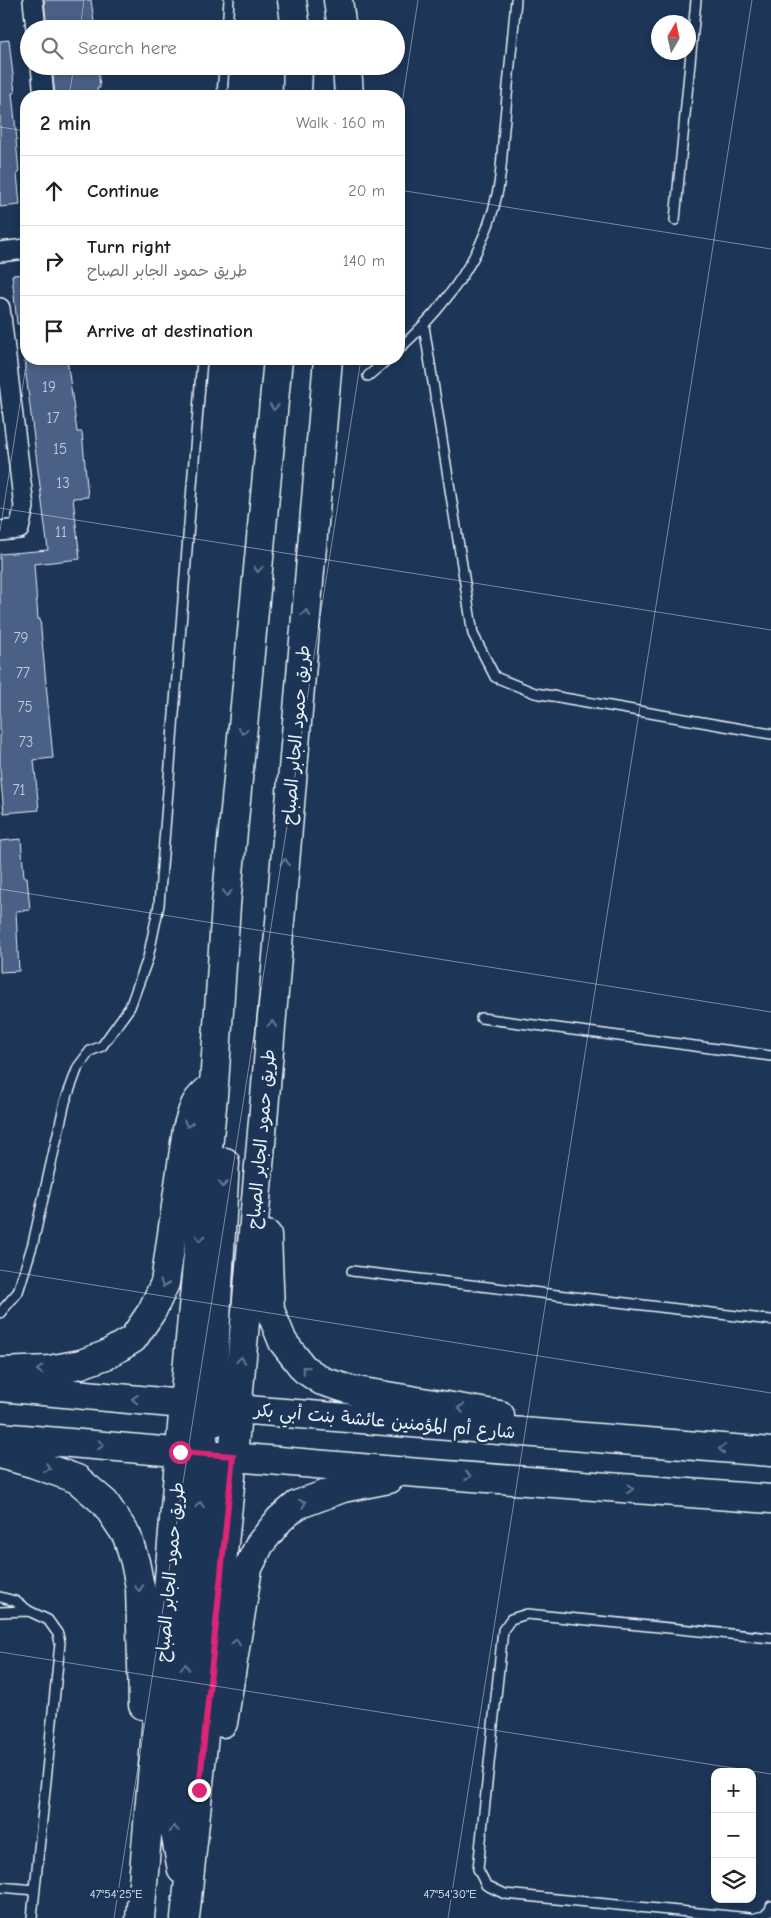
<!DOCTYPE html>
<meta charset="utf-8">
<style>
:root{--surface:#fff;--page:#f2f2f2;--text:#202124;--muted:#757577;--line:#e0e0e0}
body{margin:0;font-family:"Comic Neue","Playpen Sans Arabic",sans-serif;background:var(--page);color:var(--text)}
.controls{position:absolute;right:15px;bottom:15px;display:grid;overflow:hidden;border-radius:10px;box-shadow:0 2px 8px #0003}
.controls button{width:45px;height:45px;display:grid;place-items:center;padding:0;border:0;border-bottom:1px solid var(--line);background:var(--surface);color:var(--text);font:25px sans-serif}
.compass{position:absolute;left:651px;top:15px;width:45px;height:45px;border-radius:50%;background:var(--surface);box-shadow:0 2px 8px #0003;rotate:9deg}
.stop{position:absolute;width:15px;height:15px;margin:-11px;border:4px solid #db2777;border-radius:50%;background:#fff}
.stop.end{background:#db2777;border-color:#fff;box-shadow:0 1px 5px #0008}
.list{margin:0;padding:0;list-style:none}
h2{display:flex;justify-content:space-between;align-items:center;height:65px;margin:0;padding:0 20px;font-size:21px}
h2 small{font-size:16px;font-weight:400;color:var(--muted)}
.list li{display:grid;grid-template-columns:32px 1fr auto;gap:15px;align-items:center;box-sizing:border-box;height:70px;padding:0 20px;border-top:1px solid var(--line)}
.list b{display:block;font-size:19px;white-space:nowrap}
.list p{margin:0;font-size:16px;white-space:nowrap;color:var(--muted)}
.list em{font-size:16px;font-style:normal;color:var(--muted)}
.icon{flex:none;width:28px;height:28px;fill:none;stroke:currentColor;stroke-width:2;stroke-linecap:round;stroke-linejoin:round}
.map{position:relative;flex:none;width:771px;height:1918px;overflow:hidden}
.search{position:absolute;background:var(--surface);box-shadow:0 2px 8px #0003;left:20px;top:20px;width:385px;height:55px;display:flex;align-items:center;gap:12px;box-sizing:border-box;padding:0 18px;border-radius:28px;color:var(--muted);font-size:19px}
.panel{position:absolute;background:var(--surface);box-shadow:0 2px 8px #0003;left:20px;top:90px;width:385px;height:275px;border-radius:20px}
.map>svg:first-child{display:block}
.building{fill:#4b6087;stroke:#e8f1f8}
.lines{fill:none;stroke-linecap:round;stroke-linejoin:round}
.service-casing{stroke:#e8f1f8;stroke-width:12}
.minor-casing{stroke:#e8f1f8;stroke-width:22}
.primary-casing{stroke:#e8f1f8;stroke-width:31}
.service{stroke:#1d3557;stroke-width:9}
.minor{stroke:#1d3557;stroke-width:19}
.primary{stroke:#1d3557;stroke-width:28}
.oneway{stroke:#64778f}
.route{stroke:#db2777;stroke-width:6}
.ticks{fill:none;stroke:#e8f1f8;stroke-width:1;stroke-opacity:0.45}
.labels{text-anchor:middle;stroke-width:5;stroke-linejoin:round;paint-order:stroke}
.number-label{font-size:15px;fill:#c1cddc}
.street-label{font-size:18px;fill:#e8f1f8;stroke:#1d3557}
.ticks-label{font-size:12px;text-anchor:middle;fill:#e8f1f8;stroke:#1d3557;stroke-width:5;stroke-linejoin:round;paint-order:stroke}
</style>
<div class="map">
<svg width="771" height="1918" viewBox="0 0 771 1918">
<rect width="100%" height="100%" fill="#1d3557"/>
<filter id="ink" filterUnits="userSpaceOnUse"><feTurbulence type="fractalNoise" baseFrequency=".02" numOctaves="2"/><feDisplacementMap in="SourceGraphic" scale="10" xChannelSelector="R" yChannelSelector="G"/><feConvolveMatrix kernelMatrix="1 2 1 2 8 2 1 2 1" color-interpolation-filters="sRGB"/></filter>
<g filter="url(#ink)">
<path class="building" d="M 44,0 L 91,0 L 95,29 L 47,29 Z
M 9,40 L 15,93 L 12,93 L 17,140 L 16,140 L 19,173 L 17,173 L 20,205 L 0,207 L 0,41 Z
M 52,66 L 98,66 L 100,88 L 97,88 L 98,96 L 55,96 Z
M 26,274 L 26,324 L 17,324 L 12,275 Z
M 24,359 L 67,359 L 77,432 L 82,432 L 88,497 L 73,498 L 80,559 L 34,564 L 38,619 L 40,619 L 53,758 L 34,760 L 39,810 L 4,813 L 0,771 L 0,554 L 48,550 Z
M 21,839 L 24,877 L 27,877 L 30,910 L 16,911 L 19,971 L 0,972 L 0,841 Z"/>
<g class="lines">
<defs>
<path id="service" d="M 227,29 L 229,0
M 222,96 L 224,66
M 675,220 L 696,0
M 424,326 L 473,634 L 495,677 L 535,693 L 771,734
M 399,349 C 446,306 486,254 498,190 C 502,170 502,149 504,129 C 508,86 512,43 516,0
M 368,376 L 388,359
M 481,1018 L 771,1056
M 352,1271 L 771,1320
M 0,1313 L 18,1292 L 33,1243 L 65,1102 L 78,1067 L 90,1051 L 102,1046 L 130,1007 L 148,958 L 159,905 L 202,359
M 0,1597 L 15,1601 L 29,1611 L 48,1620 L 58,1634 L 60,1643 L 32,1918
M 0,1612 L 29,1611
M 0,1887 L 35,1890
M 750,1918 L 505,1894 L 486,1885 L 478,1869 L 503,1630 L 511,1619 L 527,1614 L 771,1638
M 755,1918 L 764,1916 L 770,1910 L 771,1906"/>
<path id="minor" d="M 33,0 L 36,29
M 41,66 L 44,96
M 0,252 L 26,249
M 0,308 L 24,507 L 19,529 L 0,531"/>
<path id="primary" d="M 292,0 L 296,29
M 338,0 L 342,29
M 347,66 L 349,96
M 297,96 L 298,66
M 267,1235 L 270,1310 L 283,1342 L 304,1369 L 322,1381 L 351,1390 L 500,1415
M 0,1372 L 49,1370 L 81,1364 L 106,1355 L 133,1339 L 152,1311 L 165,1283 L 187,1129 C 194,1105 194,1101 214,1085
M 0,1387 L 236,1409 L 771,1452
M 212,1423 L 211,1406 L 225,1162
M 0,1437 L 419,1473 L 771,1499
M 0,1454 L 32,1463 L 77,1479 L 105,1503 L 127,1536 L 135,1562 L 140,1587 L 143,1705
M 223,1723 L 248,1568 L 260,1544 L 280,1519 L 297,1505 L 343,1488 L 389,1479
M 182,1870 L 173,1821 L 174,1784 L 205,1454 C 203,1430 200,1422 184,1403
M 140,1918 L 184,1403 L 214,1085 L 226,905 L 278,359
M 185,1918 L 233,1457 L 263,1121 L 328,359"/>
</defs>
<use href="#service" class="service-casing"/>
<use href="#minor" class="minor-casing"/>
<use href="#primary" class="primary-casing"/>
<use href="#service" class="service"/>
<use href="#minor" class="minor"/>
<use href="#primary" class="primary"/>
</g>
<defs><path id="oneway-chevron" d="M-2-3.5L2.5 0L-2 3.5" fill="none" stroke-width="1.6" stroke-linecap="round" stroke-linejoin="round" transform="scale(1.25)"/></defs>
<g class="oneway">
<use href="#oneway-chevron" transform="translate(274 407) rotate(95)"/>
<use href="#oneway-chevron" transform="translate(258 569) rotate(95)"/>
<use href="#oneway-chevron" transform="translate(306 613) rotate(-85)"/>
<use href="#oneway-chevron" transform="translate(243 731) rotate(95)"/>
<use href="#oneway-chevron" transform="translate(285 862) rotate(-85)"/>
<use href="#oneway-chevron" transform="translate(227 893) rotate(95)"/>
<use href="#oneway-chevron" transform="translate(272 1024) rotate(-85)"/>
<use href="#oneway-chevron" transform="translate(188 1124) rotate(104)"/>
<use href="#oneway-chevron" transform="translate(223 1184) rotate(93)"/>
<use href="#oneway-chevron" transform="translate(200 1238) rotate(95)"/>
<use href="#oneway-chevron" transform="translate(164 1284) rotate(108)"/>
<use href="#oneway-chevron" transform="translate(241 1360) rotate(-85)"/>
<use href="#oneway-chevron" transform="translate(305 1369) rotate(-141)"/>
<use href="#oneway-chevron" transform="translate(40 1370) rotate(178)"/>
<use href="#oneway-chevron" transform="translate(135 1399) rotate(-175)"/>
<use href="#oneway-chevron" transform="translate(461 1408) rotate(-171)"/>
<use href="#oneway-chevron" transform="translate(101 1445) rotate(5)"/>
<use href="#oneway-chevron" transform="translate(722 1449) rotate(-176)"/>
<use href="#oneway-chevron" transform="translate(47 1468) rotate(21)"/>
<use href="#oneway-chevron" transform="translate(468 1476) rotate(4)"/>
<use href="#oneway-chevron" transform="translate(630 1489) rotate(4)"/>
<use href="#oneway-chevron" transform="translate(303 1503) rotate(-22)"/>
<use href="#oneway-chevron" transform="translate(200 1505) rotate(-85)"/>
<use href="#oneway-chevron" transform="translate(139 1588) rotate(85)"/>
<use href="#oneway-chevron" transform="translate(236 1642) rotate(-81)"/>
<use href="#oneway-chevron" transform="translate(185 1667) rotate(-85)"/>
<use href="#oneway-chevron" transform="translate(174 1829) rotate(-98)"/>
</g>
</g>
<g class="lines" filter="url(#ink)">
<path class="route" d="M 180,1452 L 233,1456 L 199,1790"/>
</g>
<path class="ticks" d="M 80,29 L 84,0M 69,96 L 74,66M 399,123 L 418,0M 0,127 L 26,131M 399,190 L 771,249M 0,508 L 771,630M 0,531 L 27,359M 0,889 L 771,1012M 0,1270 L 771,1393M 0,1652 L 771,1774M 114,1918 L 361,359M 448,1918 L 752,0"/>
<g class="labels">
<g class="number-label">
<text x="49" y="392">19</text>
<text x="53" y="423">17</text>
<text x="60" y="454">15</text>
<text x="63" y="488">13</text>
<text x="61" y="537">11</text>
<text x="21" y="643">79</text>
<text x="23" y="678">77</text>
<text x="25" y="712">75</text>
<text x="26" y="747">73</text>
<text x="19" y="795">71</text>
</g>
<g class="street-label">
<text transform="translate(296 735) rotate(-85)" y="6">طريق حمود الجابر الصباح</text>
<text transform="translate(261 1139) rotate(-85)" y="6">طريق حمود الجابر الصباح</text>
<text transform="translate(385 1421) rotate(5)" y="6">شارع أم المؤمنين عائشة بنت أبي بكر</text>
<text transform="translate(170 1572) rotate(-85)" y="6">طريق حمود الجابر الصباح</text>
</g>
</g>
<g class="ticks-label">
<text x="116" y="1898">47°54'25"E</text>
<text x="450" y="1898">47°54'30"E</text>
</g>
</svg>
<div class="controls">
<button>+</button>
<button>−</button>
<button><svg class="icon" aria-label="layers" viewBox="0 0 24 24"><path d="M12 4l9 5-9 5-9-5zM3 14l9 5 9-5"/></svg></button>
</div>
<svg class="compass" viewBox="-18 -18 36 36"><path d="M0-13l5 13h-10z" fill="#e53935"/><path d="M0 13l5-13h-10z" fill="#757577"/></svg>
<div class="stop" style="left:180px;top:1452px"></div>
<div class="stop end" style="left:199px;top:1790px"></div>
<div class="search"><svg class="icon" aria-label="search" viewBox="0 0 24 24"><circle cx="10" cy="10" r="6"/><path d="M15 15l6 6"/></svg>Search here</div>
<section class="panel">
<h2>2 min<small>Walk · 160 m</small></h2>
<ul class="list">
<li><svg class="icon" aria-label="ahead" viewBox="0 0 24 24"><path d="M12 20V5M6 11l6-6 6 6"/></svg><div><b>Continue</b></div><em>20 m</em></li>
<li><svg class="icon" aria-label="right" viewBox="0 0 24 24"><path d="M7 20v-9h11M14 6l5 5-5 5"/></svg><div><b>Turn right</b><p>طريق حمود الجابر الصباح</p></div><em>140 m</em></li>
<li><svg class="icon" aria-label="arrive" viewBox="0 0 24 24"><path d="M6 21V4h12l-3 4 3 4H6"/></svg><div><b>Arrive at destination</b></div></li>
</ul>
</section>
</div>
